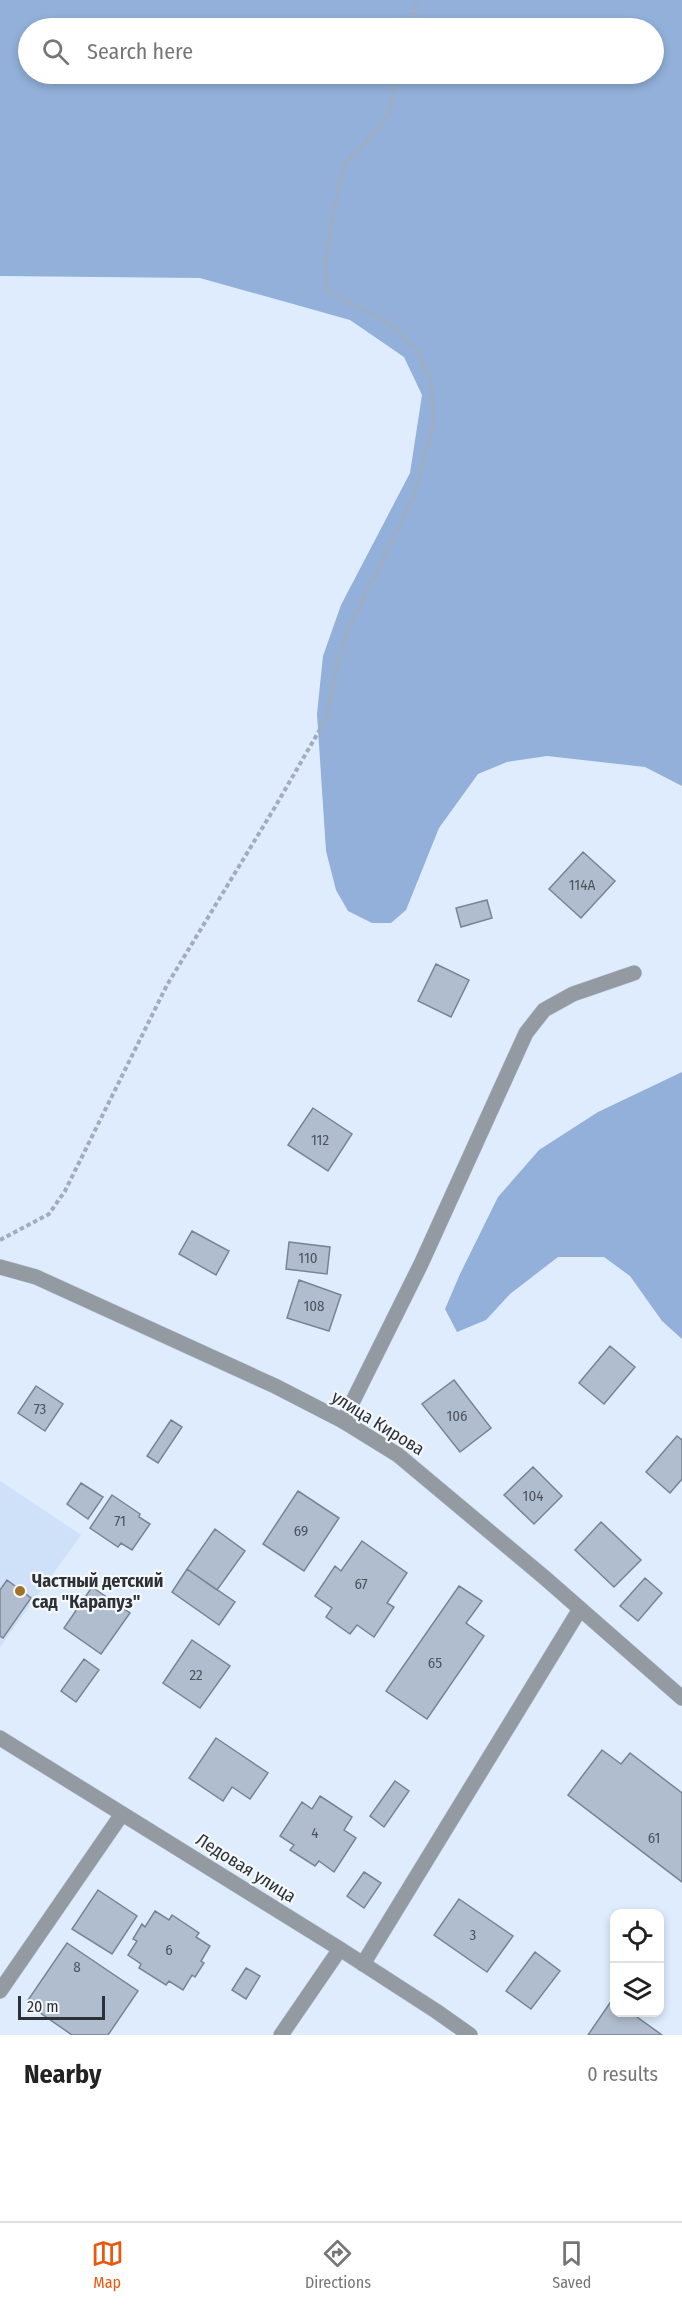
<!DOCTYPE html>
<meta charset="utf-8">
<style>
:root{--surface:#fff;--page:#f2f2f2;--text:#222;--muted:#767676;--line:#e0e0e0;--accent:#ea580c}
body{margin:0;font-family:"Fira Sans Condensed",sans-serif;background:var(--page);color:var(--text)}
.controls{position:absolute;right:18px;bottom:18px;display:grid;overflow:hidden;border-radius:12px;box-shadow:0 3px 9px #0003}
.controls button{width:54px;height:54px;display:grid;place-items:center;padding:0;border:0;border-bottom:2px solid var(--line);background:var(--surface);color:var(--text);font:30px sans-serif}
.scale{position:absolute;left:18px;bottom:15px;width:87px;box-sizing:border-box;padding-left:6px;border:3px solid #2c3138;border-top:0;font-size:16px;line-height:21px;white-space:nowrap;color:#2c3138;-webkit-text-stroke:4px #f5f8fb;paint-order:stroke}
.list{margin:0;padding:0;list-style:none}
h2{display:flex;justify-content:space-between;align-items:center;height:78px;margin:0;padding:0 24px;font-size:26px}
h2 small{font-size:20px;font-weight:400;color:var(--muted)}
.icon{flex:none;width:33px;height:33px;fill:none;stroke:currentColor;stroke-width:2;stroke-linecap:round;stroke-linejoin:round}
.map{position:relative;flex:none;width:682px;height:2035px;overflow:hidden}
.search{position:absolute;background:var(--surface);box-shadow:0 3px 9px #0003;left:18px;right:18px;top:18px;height:66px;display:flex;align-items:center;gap:15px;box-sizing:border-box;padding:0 21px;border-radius:33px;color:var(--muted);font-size:22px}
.sheet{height:186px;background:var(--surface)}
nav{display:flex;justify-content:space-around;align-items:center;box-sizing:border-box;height:84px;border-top:2px solid var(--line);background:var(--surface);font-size:16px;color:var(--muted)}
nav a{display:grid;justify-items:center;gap:3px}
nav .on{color:var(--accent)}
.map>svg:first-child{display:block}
.built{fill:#cee1f9}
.forest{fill:#92b0d9;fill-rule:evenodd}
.building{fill:#b0bdce;stroke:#788495;stroke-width:1.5}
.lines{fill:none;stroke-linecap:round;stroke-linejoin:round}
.service-casing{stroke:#becada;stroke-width:16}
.minor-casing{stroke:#becada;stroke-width:16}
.path{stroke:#a2adbb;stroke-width:4;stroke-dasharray:4.5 3;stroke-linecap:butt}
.service{stroke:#949aa2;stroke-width:15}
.minor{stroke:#949aa2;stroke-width:15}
.poi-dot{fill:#a27326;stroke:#f5f8fb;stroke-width:2}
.labels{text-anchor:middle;stroke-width:4.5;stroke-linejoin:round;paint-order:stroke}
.number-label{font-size:15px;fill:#4d545e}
.street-label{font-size:18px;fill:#2c3138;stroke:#f5f8fb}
.poi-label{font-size:18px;font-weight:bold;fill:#2c3138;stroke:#f5f8fb;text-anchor:start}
</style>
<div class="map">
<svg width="682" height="2035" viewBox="0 0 682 2035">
<rect width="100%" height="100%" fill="#deecfe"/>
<path class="built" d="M 0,1481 L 81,1535 L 0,1647 Z"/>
<path class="forest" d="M 0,0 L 682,0 L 682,786 L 645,767 L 547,756 L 507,762 L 478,774 L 439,828 L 406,910 L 391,923 L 372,923 L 348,911 L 336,890 L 326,851 L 317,714 L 323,656 L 341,605 L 410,473 L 422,395 L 404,357 L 350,320 L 200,278 L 0,276 ZM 28,28 L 654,28 L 654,74 L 28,74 Z
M 682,1072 L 682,1339 L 662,1321 L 630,1276 L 604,1257 L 558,1257 L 510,1294 L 486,1320 L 457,1332 L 445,1309 L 460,1274 L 498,1197 L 539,1150 L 598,1112 Z"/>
<path class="building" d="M 583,852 L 615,881 L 581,918 L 549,889 Z
M 487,900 L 492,918 L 461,927 L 456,908 Z
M 436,964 L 469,980 L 451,1017 L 418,1001 Z
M 313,1108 L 352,1134 L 328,1171 L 288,1145 Z
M 192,1231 L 229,1251 L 216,1275 L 179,1254 Z
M 289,1242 L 330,1247 L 327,1274 L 286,1269 Z
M 299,1280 L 341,1295 L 329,1331 L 287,1318 Z
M 610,1346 L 635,1367 L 604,1404 L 579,1383 Z
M 454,1380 L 491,1428 L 460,1452 L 422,1404 Z
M 36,1386 L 63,1404 L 45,1431 L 18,1413 Z
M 171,1420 L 182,1427 L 158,1463 L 147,1456 Z
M 677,1436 L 682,1440 L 682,1479 L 670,1493 L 646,1472 Z
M 533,1467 L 562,1496 L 534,1524 L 504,1495 Z
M 81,1483 L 103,1497 L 88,1519 L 67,1504 Z
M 298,1491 L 339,1518 L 304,1571 L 263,1544 Z
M 112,1495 L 140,1514 L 139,1517 L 150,1524 L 132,1550 L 121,1543 L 118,1547 L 90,1528 Z
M 601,1522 L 641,1560 L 614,1587 L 575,1550 Z
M 215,1529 L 245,1551 L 217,1590 L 187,1569 Z
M 362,1541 L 407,1573 L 387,1603 L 394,1607 L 374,1637 L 357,1625 L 350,1634 L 326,1617 L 332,1608 L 315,1596 L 335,1566 L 341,1571 Z
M 187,1569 L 235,1602 L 219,1625 L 172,1592 Z
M 645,1578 L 662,1593 L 638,1621 L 620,1606 Z
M 7,1580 L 31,1598 L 3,1638 L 0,1636 L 0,1590 Z
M 459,1586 L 482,1601 L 466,1623 L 484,1636 L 427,1719 L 386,1691 Z
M 92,1587 L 130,1613 L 101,1654 L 64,1628 Z
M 192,1640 L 230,1666 L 200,1708 L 163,1683 Z
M 84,1659 L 99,1670 L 76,1702 L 61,1691 Z
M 216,1738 L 268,1773 L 250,1799 L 232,1787 L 223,1801 L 189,1778 Z
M 602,1750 L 621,1764 L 630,1753 L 682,1793 L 682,1882 L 568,1795 Z
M 395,1781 L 409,1791 L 384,1827 L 370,1816 Z
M 320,1796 L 352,1817 L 344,1830 L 356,1838 L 334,1872 L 319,1861 L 315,1866 L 290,1850 L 294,1845 L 280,1836 L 302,1802 L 312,1809 Z
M 364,1872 L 381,1883 L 364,1908 L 347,1896 Z
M 98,1890 L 137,1916 L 112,1954 L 72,1929 Z
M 459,1899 L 513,1936 L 487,1972 L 434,1935 Z
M 155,1911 L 169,1920 L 172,1915 L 199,1933 L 196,1937 L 210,1946 L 201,1961 L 204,1963 L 195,1977 L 192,1975 L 183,1990 L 169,1981 L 166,1985 L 139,1968 L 141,1964 L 128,1955 L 137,1941 L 133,1939 L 142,1924 L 145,1927 Z
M 67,1943 L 138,1991 L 108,2035 L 72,2035 L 26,2003 Z
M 535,1952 L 560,1971 L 531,2009 L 506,1991 Z
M 246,1968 L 260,1976 L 246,1999 L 232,1990 Z
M 612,2000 L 614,2002 L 614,2012 L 630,2012 L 662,2035 L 588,2035 Z"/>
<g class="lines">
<defs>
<path id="service" d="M 343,1421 L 421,1264 L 526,1033 L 544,1010 L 573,994 L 634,973
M 363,1964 L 580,1609
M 0,1991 L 122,1814"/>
<path id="minor" d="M 0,1267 L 36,1277 L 275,1386 L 343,1421 L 398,1455 L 545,1578 L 682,1698
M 0,1738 L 340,1949 L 436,2011 L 470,2035
M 281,2035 L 340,1949"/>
</defs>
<use href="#service" class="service-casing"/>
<use href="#minor" class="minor-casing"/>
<path class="path" d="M 407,28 L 418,0
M 0,1240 L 49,1214 L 65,1191 L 167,985 L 275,807 L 326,719 L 335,674 L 347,632 L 413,498 L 434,422 L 431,382 L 417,351 L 386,321 L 328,292 L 325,266 L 333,214 L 345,163 L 365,144 L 388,115 L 398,74"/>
<use href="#service" class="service"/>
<use href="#minor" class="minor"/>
</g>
<circle class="poi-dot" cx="20" cy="1591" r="6"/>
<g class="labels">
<g class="number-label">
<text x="582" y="890">114А</text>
<text x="320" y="1145">112</text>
<text x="308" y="1263">110</text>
<text x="314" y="1311">108</text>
<text x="40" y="1414">73</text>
<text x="457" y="1421">106</text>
<text x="533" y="1501">104</text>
<text x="120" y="1526">71</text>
<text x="301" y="1536">69</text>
<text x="361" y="1589">67</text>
<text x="435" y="1668">65</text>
<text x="196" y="1680">22</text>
<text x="315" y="1838">4</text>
<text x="654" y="1843">61</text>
<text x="473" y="1940">3</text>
<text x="169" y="1955">6</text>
<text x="77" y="1972">8</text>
</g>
<g class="street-label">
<text transform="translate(378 1423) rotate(32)" y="6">улица Кирова</text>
<text transform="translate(246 1868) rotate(32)" y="6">Ледовая улица</text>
</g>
<g class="poi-label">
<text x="32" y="1587">Частный детский<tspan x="32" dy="21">сад "Карапуз"</tspan></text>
</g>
</g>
</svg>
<div class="controls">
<button><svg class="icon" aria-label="locate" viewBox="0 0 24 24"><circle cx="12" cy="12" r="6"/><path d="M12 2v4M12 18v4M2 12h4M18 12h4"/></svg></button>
<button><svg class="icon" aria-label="layers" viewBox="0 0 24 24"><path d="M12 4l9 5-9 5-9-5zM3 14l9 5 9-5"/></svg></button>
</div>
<div class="scale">20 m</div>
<div class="search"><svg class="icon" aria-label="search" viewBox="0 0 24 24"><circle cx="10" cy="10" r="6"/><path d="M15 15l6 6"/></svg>Search here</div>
</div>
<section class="sheet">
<h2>Nearby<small>0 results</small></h2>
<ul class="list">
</ul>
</section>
<nav>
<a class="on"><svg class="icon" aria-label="map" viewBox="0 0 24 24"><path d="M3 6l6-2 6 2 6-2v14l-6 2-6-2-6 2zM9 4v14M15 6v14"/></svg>Map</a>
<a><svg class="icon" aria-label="directions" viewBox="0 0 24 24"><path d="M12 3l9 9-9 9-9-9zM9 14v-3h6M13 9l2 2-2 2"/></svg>Directions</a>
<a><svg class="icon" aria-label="saved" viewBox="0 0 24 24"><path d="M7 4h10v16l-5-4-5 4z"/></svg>Saved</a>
</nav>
